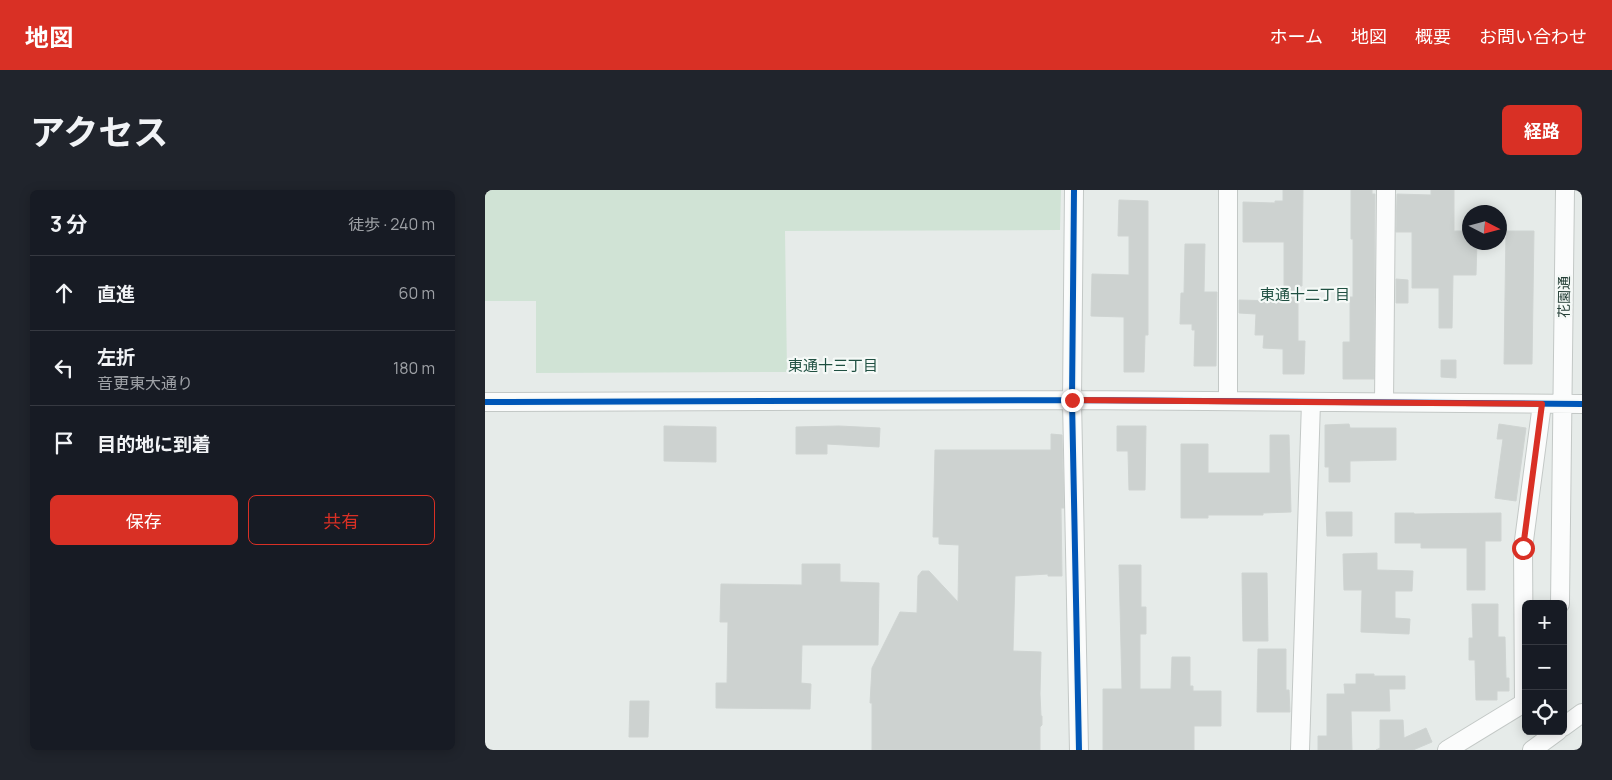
<!DOCTYPE html>
<html lang="ja">
<meta charset="utf-8">
<style>
:root{--surface:#171b24;--page:#20242c;--text:#f1f3f6;--muted:#9ea1a6;--line:#363941;--accent:#d93025}
body{margin:0;font-family:Manrope,"Noto Sans JP",sans-serif;background:var(--page);color:var(--text)}
.controls{position:absolute;right:15px;bottom:15px;display:grid;overflow:hidden;border-radius:8px;box-shadow:0 2px 12px #0003}
.controls button{width:45px;height:45px;display:grid;place-items:center;padding:0;border:0;border-bottom:1px solid var(--line);background:var(--surface);color:var(--text);font:25px sans-serif}
.compass{position:absolute;left:977px;top:15px;width:45px;height:45px;border-radius:50%;background:var(--surface);box-shadow:0 2px 12px #0003;rotate:96deg}
.stop{position:absolute;width:15px;height:15px;margin:-11px;border:4px solid #d93025;border-radius:50%;background:#fff}
.stop.end{background:#d93025;border-color:#fff;box-shadow:0 1px 5px #0008}
.list{margin:0;padding:0;list-style:none}
h2{display:flex;justify-content:space-between;align-items:center;height:65px;margin:0;padding:0 20px;font-size:21px}
h2 small{font-size:16px;font-weight:400;color:var(--muted)}
.list li{display:grid;grid-template-columns:32px 1fr auto;gap:15px;align-items:center;box-sizing:border-box;height:75px;padding:0 20px;border-top:1px solid var(--line)}
.list b{display:block;font-size:19px;white-space:nowrap}
.list p{margin:0;font-size:16px;white-space:nowrap;color:var(--muted)}
.list em{font-size:16px;font-style:normal;color:var(--muted)}
.actions{display:flex;gap:10px;padding:15px 20px}
.actions a{flex:1;padding:11px 0;border:1px solid var(--accent);border-radius:8px;text-align:center;font-size:18px;color:var(--accent)}
.actions .main{background:var(--accent);color:#fff}
.icon{flex:none;width:28px;height:28px;fill:none;stroke:currentColor;stroke-width:2;stroke-linecap:round;stroke-linejoin:round}
.map{position:relative;flex:none;width:1097px;height:560px;overflow:hidden;border-radius:8px}
header{display:flex;align-items:center;gap:30px;box-sizing:border-box;height:70px;padding:0 25px;background:var(--accent);color:#fff}
header strong{font-size:24px}
nav{display:flex;gap:28px;margin-inline-start:auto;font-size:18px}
.intro{display:flex;align-items:center;justify-content:space-between;box-sizing:border-box;height:120px;padding:0 30px}
h1{margin:0;font-size:35px}
.button{padding:12px 22px;border-radius:8px;background:var(--accent);color:#fff;font-size:18px;font-weight:700}
main{display:flex;gap:30px;padding:0 30px}
aside{flex:1;background:var(--surface);border-radius:8px;box-shadow:0 2px 12px #0003}
.map>svg:first-child{display:block}
.green{fill:#d0e3d5}
.building{fill:#cdd2d0;stroke:#cfd4d2}
.lines{fill:none;stroke-linecap:round;stroke-linejoin:round}
.minor-casing{stroke:#c3c8c6;stroke-width:20}
.minor{stroke:#fbfcfc;stroke-width:18}
.cycleway-casing{stroke:#f5f9f7;stroke-width:9}
.cycleway{stroke:#0057b8;stroke-width:6}
.route{stroke:#d93025;stroke-width:6}
.labels{text-anchor:middle;stroke-width:4.5;stroke-linejoin:round;paint-order:stroke}
.street-label{font-size:14px;fill:#243e36;stroke:#f5f9f7}
.neighbourhood-label{font-size:15px;fill:#205042;stroke:#f5f9f7}
</style>
<header>
<strong>地図</strong>
<nav><a>ホーム</a><a>地図</a><a>概要</a><a>お問い合わせ</a></nav>
</header>
<div class="intro"><h1>アクセス</h1><a class="button">経路</a></div>
<main>
<aside>
<h2>3 分<small>徒歩 · 240 m</small></h2>
<ul class="list">
<li><svg class="icon" aria-label="ahead" viewBox="0 0 24 24"><path d="M12 20V5M6 11l6-6 6 6"/></svg><div><b>直進</b></div><em>60 m</em></li>
<li><svg class="icon" aria-label="left" viewBox="0 0 24 24"><path d="M17 20v-9H6M10 6l-5 5 5 5"/></svg><div><b>左折</b><p>音更東大通り</p></div><em>180 m</em></li>
<li><svg class="icon" aria-label="arrive" viewBox="0 0 24 24"><path d="M6 21V4h12l-3 4 3 4H6"/></svg><div><b>目的地に到着</b></div></li>
</ul>
<div class="actions"><a class="main">保存</a><a>共有</a></div>
</aside>
<div class="map">
<svg width="1097" height="560" viewBox="0 0 1097 560">
<rect width="100%" height="100%" fill="#e6ebe9"/>
<path class="green" d="M 0,0 L 576,0 L 575,40 L 300,41 L 302,182 L 51,183 L 51,111 L 0,111 Z"/>
<path class="building" d="M 798,0 L 818,0 L 817,96 L 813,96 L 813,151 L 820,151 L 819,184 L 798,184 L 798,159 L 778,158 L 779,145 L 770,145 L 771,124 L 754,123 L 754,110 L 795,111 L 795,102 L 799,102 L 799,52 L 758,52 L 758,12 L 790,13 L 790,11 L 798,11 Z
M 866,0 L 887,0 L 887,4 L 890,4 L 889,189 L 858,189 L 858,152 L 865,152 L 865,107 L 868,107 L 868,49 L 866,49 Z
M 946,0 L 969,0 L 969,41 L 984,41 L 984,52 L 992,52 L 991,85 L 968,85 L 967,138 L 954,138 L 954,98 L 927,98 L 927,42 L 911,42 L 912,4 L 946,5 Z
M 634,10 L 663,11 L 663,145 L 660,145 L 659,182 L 639,182 L 639,127 L 606,126 L 607,84 L 644,85 L 644,46 L 633,46 Z
M 1021,41 L 1049,41 L 1047,174 L 1019,174 Z
M 700,54 L 720,54 L 719,102 L 732,102 L 731,176 L 709,176 L 710,140 L 707,140 L 707,134 L 695,134 L 696,103 L 699,103 Z
M 911,89 L 923,90 L 923,113 L 911,113 Z
M 956,170 L 971,170 L 971,188 L 956,187 Z
M 864,234 L 865,238 L 911,238 L 911,270 L 865,271 L 865,292 L 844,292 L 844,277 L 840,277 L 840,235 Z
M 1014,234 L 1041,238 L 1031,311 L 1010,308 L 1018,249 L 1012,249 Z
M 179,236 L 231,237 L 231,272 L 179,271 Z
M 354,236 L 395,238 L 394,257 L 342,254 L 342,264 L 311,264 L 311,237 Z
M 632,236 L 661,236 L 660,300 L 644,300 L 643,261 L 632,261 Z
M 566,244 L 577,245 L 579,318 L 576,318 L 577,386 L 563,386 L 563,384 L 530,386 L 528,461 L 556,462 L 555,504 L 556,526 L 557,526 L 557,535 L 555,537 L 555,560 L 387,560 L 387,513 L 385,513 L 387,478 L 415,422 L 432,423 L 433,386 L 437,381 L 444,381 L 473,412 L 474,355 L 454,354 L 454,347 L 448,347 L 450,260 L 566,260 Z
M 785,245 L 804,245 L 806,322 L 778,323 L 778,325 L 723,325 L 723,328 L 696,328 L 696,254 L 723,254 L 723,283 L 785,283 Z
M 841,322 L 867,322 L 867,346 L 842,346 Z
M 910,323 L 929,323 L 929,324 L 1016,323 L 1016,351 L 1000,351 L 1000,400 L 982,400 L 982,358 L 936,358 L 936,353 L 910,353 Z
M 892,363 L 892,380 L 928,381 L 927,401 L 910,401 L 910,428 L 925,429 L 924,444 L 876,442 L 877,400 L 859,400 L 858,364 Z
M 317,374 L 355,374 L 355,392 L 394,393 L 393,455 L 317,455 L 316,493 L 326,494 L 325,519 L 231,518 L 231,493 L 242,493 L 243,432 L 235,432 L 236,394 L 317,395 Z
M 634,375 L 656,375 L 656,417 L 661,417 L 661,444 L 655,444 L 655,499 L 686,499 L 687,467 L 705,467 L 705,496 L 708,496 L 708,501 L 736,501 L 736,536 L 709,536 L 709,560 L 618,560 L 618,499 L 637,499 Z
M 757,383 L 782,383 L 783,451 L 758,451 Z
M 987,414 L 1013,414 L 1013,447 L 1020,447 L 1021,488 L 1024,488 L 1024,501 L 1012,501 L 1012,510 L 991,510 L 990,470 L 984,470 L 984,448 L 988,448 Z
M 773,459 L 801,459 L 801,500 L 804,500 L 805,522 L 772,522 Z
M 871,484 L 889,484 L 889,486 L 920,486 L 920,499 L 904,499 L 905,521 L 866,521 L 867,560 L 833,560 L 833,546 L 842,546 L 842,504 L 860,504 L 859,494 L 871,494 Z
M 145,511 L 164,511 L 163,547 L 144,547 Z
M 895,530 L 918,530 L 919,548 L 941,538 L 947,552 L 928,560 L 891,560 L 895,558 Z"/>
<g class="lines">
<defs>
<path id="minor" d="M 589,0 L 587,210 L 594,560
M 743,211 L 743,0
M 0,212 L 587,210 L 1097,214
M 899,212 L 901,0
M 1075,414 L 1080,0
M 1078,537 L 1097,523
M 815,560 L 826,212
M 962,560 L 1039,513 L 1038,358 L 1057,214
M 1047,560 L 1073,541"/>
</defs>
<use href="#minor" class="minor-casing"/>
<use href="#minor" class="minor"/>
<defs>
<path id="cycleway" d="M 589,0 L 587,210 L 594,560
M 0,212 L 587,210 L 1097,214"/>
</defs>
<use href="#cycleway" class="cycleway-casing"/>
<use href="#cycleway" class="cycleway"/>
</g>
<g class="lines">
<path class="route" d="M 587,210 L 1057,214 L 1038,358"/>
</g>
<g class="labels">
<g class="street-label">
<text transform="translate(1079 107) rotate(-89)" y="5">花園通</text>
</g>
<g class="neighbourhood-label">
<text x="820" y="110">東通十二丁目</text>
<text x="348" y="181">東通十三丁目</text>
</g>
</g>
</svg>
<div class="controls">
<button>+</button>
<button>−</button>
<button><svg class="icon" aria-label="locate" viewBox="0 0 24 24"><circle cx="12" cy="12" r="6"/><path d="M12 2v4M12 18v4M2 12h4M18 12h4"/></svg></button>
</div>
<svg class="compass" viewBox="-18 -18 36 36"><path d="M0-13l5 13h-10z" fill="#e53935"/><path d="M0 13l5-13h-10z" fill="#9ea1a6"/></svg>
<div class="stop" style="left:1038px;top:358px"></div>
<div class="stop end" style="left:587px;top:210px"></div>
</div>
</main>
